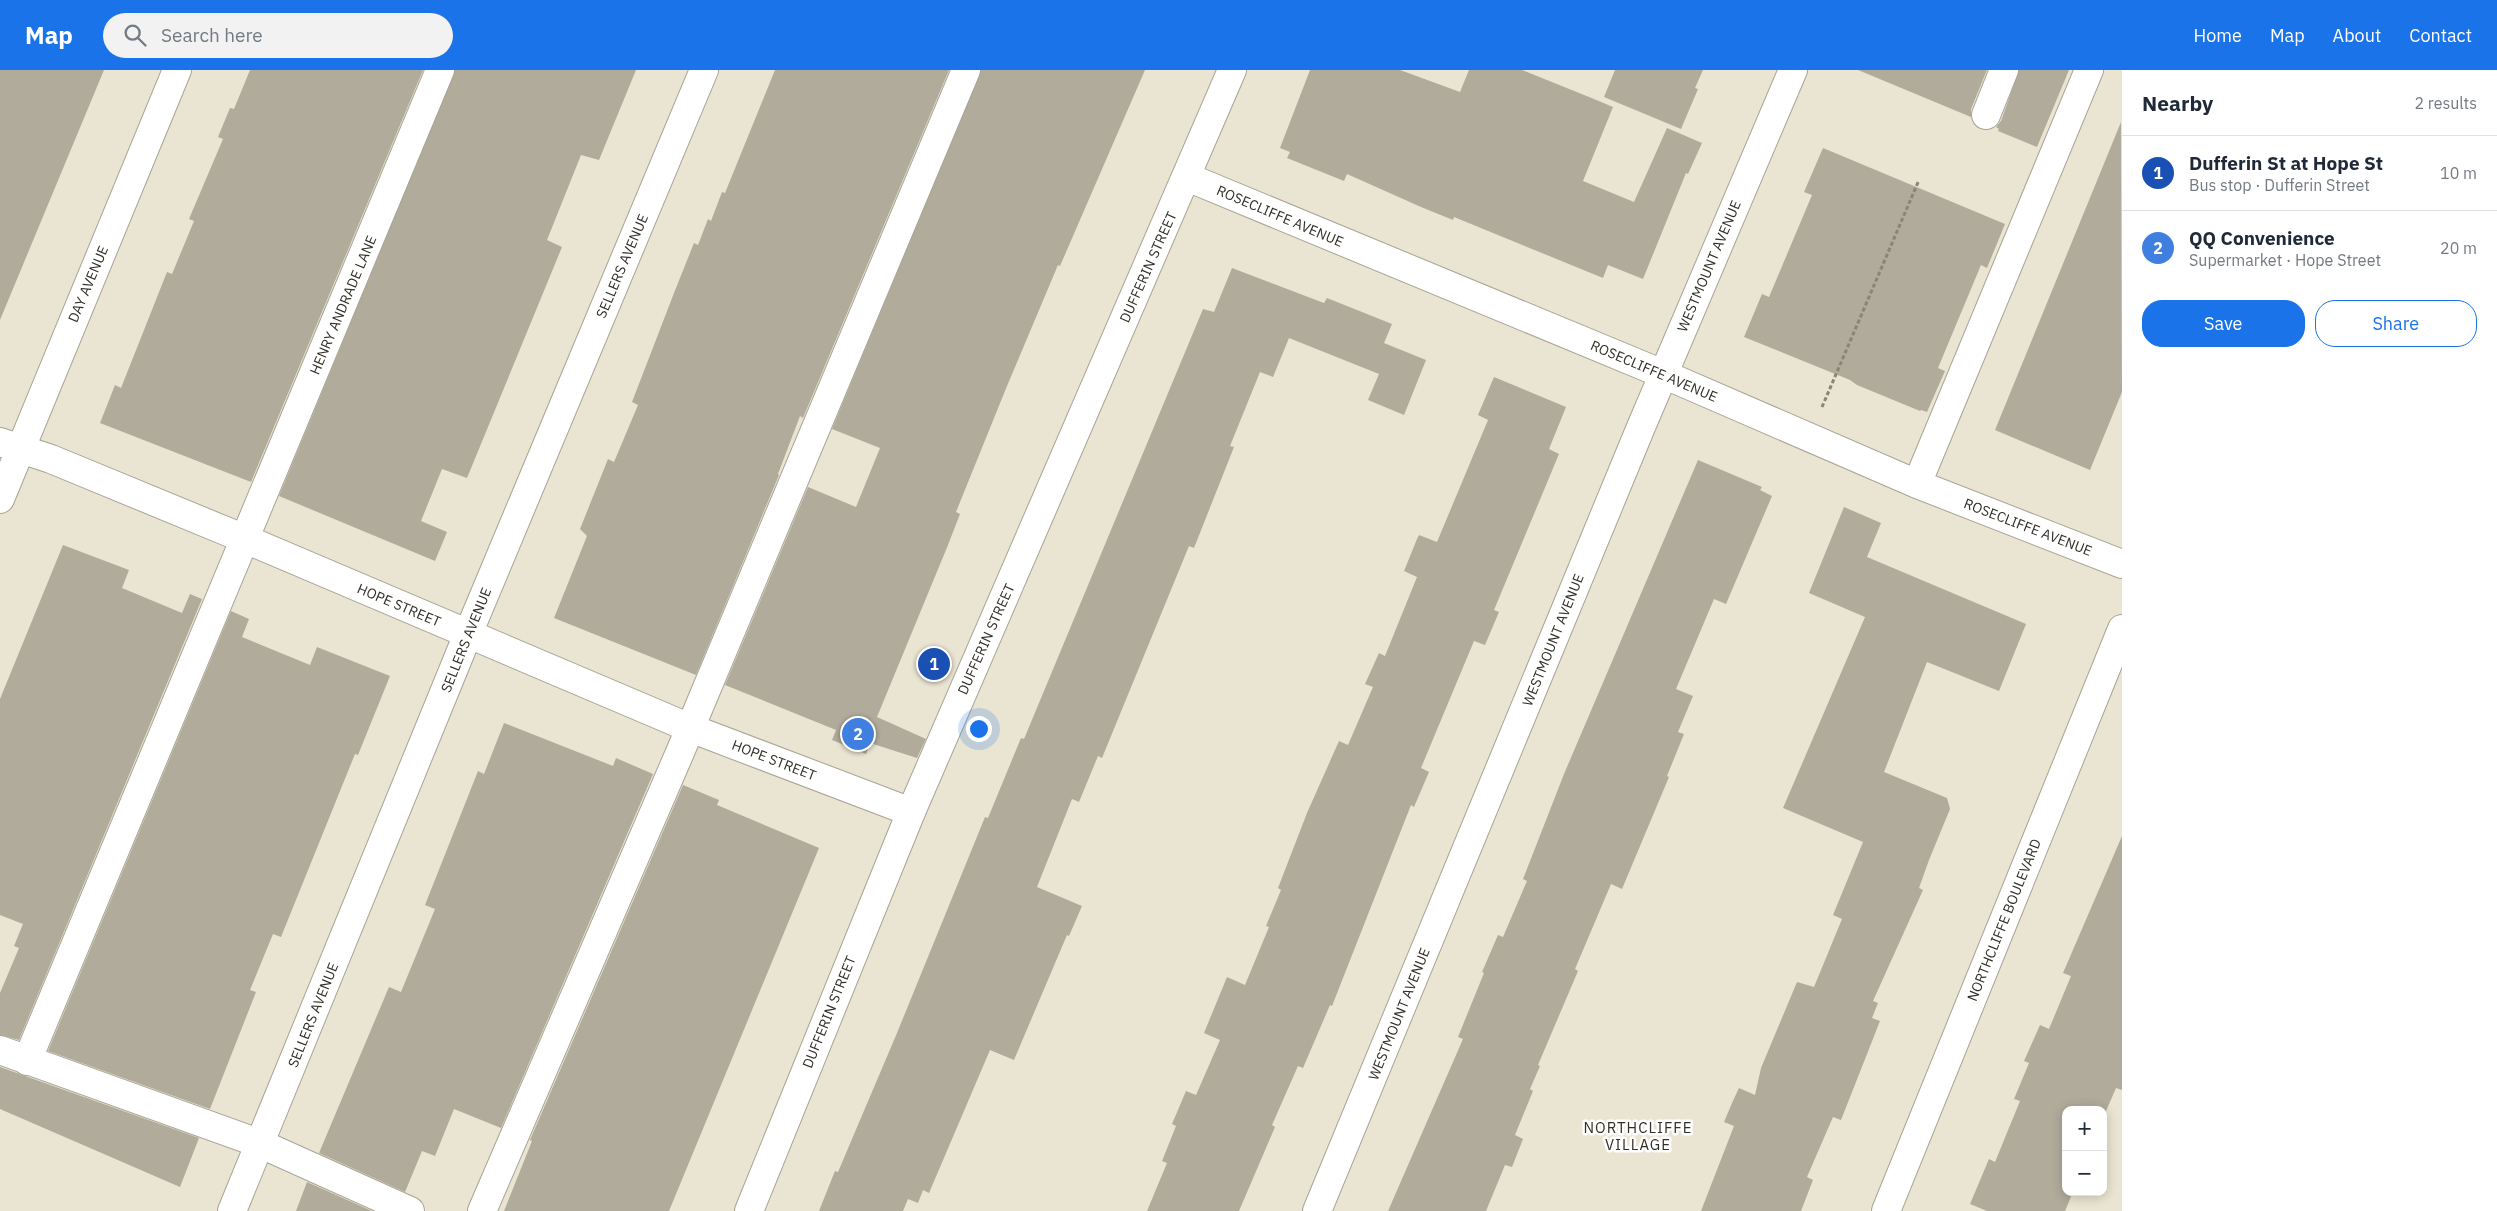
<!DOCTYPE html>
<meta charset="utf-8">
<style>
:root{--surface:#fff;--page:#f2f2f3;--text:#1f2937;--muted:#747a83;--line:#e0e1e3;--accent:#1a73e8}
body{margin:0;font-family:"IBM Plex Sans",sans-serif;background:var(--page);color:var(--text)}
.controls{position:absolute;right:15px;bottom:15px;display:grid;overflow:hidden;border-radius:10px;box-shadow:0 2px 12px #0003}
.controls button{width:45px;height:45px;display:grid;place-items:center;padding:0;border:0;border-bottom:1px solid var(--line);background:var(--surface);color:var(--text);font:25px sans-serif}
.you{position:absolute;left:978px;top:658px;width:18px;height:18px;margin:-12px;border:4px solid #fff;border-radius:50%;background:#1a73e8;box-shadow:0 0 0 8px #1a73e833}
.badge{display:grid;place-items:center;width:32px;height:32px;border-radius:50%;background:var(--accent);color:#fff;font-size:16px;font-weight:700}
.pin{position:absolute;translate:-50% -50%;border:2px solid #fff;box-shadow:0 1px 5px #0006}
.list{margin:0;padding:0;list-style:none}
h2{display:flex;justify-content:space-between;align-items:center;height:65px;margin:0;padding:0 20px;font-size:21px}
h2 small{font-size:16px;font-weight:400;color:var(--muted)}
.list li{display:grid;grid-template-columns:32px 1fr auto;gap:15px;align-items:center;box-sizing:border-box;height:75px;padding:0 20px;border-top:1px solid var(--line)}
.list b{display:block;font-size:19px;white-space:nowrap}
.list p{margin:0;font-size:16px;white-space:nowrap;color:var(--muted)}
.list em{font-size:16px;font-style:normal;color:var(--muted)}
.actions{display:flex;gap:10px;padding:15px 20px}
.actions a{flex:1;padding:11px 0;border:1px solid var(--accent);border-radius:20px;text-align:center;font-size:18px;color:var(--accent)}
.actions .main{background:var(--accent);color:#fff}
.icon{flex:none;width:28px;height:28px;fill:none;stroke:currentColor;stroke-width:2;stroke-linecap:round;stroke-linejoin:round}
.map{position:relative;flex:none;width:2122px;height:1141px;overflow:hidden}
header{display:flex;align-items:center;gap:30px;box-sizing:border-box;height:70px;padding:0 25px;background:var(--accent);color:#fff}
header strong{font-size:24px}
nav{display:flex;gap:28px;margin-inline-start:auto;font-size:18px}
.search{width:350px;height:45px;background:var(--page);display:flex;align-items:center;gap:12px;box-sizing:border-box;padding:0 18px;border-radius:28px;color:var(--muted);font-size:19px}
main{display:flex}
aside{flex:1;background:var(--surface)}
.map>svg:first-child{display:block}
.building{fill:#b0ab9b}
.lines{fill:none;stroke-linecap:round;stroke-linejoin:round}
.minor-casing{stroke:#a8a393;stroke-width:30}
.major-casing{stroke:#a8a393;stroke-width:30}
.path{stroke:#898579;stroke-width:3;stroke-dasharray:4 2.5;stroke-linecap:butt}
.minor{stroke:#fff;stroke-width:28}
.major{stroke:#fff;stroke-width:28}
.labels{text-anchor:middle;stroke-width:5;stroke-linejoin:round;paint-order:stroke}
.street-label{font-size:14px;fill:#312f28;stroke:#fff}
.neighbourhood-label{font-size:15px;letter-spacing:1px;fill:#312f28;stroke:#fff}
</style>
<header>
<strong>Map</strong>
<div class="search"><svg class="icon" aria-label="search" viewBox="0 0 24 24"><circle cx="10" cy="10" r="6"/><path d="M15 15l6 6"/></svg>Search here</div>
<nav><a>Home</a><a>Map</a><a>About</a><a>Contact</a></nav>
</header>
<main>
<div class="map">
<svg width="2122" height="1141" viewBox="0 0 2122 1141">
<rect width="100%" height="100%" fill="#eae4d3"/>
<path class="building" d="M 0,0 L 104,0 L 0,250 Z
M 250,0 L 423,0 L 251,412 L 100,353 L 115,315 L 121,318 L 167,202 L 172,204 L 194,151 L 189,149 L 223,69 L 218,67 L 230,38 L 234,39 Z
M 455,0 L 636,0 L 599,90 L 581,85 L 547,170 L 562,177 L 467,408 L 442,399 L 421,451 L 447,462 L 435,491 L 279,426 Z
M 775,0 L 949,0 L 803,348 L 800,346 L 778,404 L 779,405 L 696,605 L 554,548 L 587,466 L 580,459 L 608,389 L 614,392 L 638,335 L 632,332 L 674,223 L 694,173 L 698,175 L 708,149 L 711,151 L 722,122 L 725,123 Z
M 981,0 L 1145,0 L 1060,196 L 1058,195 L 1007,316 L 956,442 L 960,444 L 948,475 L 877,647 L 926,669 L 917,688 L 870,673 L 866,684 L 832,670 L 836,660 L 725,615 L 808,417 L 856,437 L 880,378 L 832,359 Z
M 1310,0 L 1400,0 L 1460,22 L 1469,0 L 1522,0 L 1594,29 L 1613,37 L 1583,111 L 1634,132 L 1667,58 L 1702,73 L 1688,104 L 1686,103 L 1643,209 L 1608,195 L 1603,208 L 1454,147 L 1453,150 L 1421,137 L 1347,104 L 1344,111 L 1287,88 L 1290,82 L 1280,78 Z
M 1615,0 L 1703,0 L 1695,18 L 1698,19 L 1681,59 L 1604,27 Z
M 1858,0 L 1987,0 L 1971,39 L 1971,47 Z
M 2019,0 L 2069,0 L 2037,77 L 1998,61 L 1999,59 L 1996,57 L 2001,51 Z
M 2121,52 L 2122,322 L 2090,400 L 1995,360 Z
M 1823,78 L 2005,154 L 1987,198 L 1981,195 L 1938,298 L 1945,301 L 1927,342 L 1921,340 L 1920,341 L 1857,315 L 1850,310 L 1744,267 L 1762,224 L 1769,227 L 1812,125 L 1804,122 Z
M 1232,198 L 1324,233 L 1327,228 L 1392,254 L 1384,273 L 1426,290 L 1404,345 L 1368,330 L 1379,304 L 1289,268 L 1273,307 L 1260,302 L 1230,376 L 1234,377 L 1194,478 L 1189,476 L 1102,688 L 1098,686 L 1079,732 L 1072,729 L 1037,817 L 1082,836 L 1069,866 L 1067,865 L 1014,990 L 990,980 L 929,1123 L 923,1120 L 918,1133 L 908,1129 L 903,1141 L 819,1141 L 835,1101 L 838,1102 L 897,963 L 985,747 L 988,748 L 1021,668 L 1024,669 L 1203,239 L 1214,242 Z
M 1494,307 L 1566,337 L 1549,379 L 1559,384 L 1494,540 L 1499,542 L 1485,575 L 1474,571 L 1421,698 L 1429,702 L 1414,737 L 1411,735 L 1332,936 L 1330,935 L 1303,998 L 1298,996 L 1272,1055 L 1275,1057 L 1239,1141 L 1147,1141 L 1167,1093 L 1162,1091 L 1176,1056 L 1172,1054 L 1186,1021 L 1196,1025 L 1220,970 L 1204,963 L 1227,907 L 1245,915 L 1269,857 L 1266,856 L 1281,820 L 1278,818 L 1307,743 L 1339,671 L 1348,675 L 1373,617 L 1365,614 L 1379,583 L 1385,586 L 1417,507 L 1404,501 L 1417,469 L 1419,465 L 1437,472 L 1488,350 L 1478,345 Z
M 1698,390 L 1762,417 L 1760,420 L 1772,426 L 1726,534 L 1714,529 L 1676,619 L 1693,626 L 1678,662 L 1684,664 L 1667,706 L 1669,707 L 1622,819 L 1611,814 L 1575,899 L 1578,901 L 1538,995 L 1540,996 L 1530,1019 L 1533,1021 L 1515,1065 L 1523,1069 L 1512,1097 L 1505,1095 L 1486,1141 L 1388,1141 L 1463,969 L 1458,967 L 1484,903 L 1482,902 L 1498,865 L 1503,867 L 1527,811 L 1523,809 L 1564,704 Z
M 1844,437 L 1881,453 L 1867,487 L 2026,554 L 1999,621 L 1927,592 L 1884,702 L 1947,728 L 1950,739 L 1929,790 L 1919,818 L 1923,820 L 1873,931 L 1878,933 L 1872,948 L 1880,951 L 1841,1050 L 1833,1047 L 1807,1107 L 1813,1110 L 1801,1141 L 1701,1141 L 1734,1056 L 1724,1052 L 1732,1033 L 1739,1018 L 1755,1025 L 1761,998 L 1797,912 L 1814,917 L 1842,849 L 1833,845 L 1863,772 L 1783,738 L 1865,547 L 1809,523 Z
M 63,475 L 129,500 L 122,518 L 182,543 L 190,524 L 202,529 L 19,970 L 0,965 L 0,923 L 19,878 L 14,876 L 23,854 L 0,845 L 0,629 Z
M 231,541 L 249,549 L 242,567 L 310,595 L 317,577 L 390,606 L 358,685 L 355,684 L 281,867 L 273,864 L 250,920 L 256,922 L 210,1039 L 48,981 Z
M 504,653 L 613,696 L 616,688 L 653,704 L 501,1058 L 454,1039 L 435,1086 L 422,1081 L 405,1122 L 319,1083 L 389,917 L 401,922 L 435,839 L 425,835 L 478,701 L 484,704 Z
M 683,715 L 719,730 L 717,735 L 819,778 L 669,1141 L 504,1141 L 532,1071 L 530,1070 Z
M 2122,766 L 2122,1020 L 2116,1018 L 2103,1048 L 2103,1040 L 2066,1040 L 2066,1122 L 2073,1122 L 2065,1141 L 1987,1141 L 1970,1134 L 1989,1089 L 1995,1092 L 2020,1031 L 2014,1029 L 2029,993 L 2024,991 L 2040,955 L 2049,959 L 2071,906 L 2063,903 Z
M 0,997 L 199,1068 L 180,1117 L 0,1039 Z
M 307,1112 L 372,1141 L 296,1141 Z"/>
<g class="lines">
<defs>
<path id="minor" d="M 1986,45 L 2004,0
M 1187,107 L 1663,304 L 1917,414 L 2122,494
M 0,372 L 51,389 L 245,469 L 690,658 L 911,742
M 1917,414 L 2089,0
M 0,429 L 177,0
M 0,980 L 261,1074 L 410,1141
M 27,991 L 440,0
M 232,1141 L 468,564 L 704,0
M 482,1141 L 681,680 L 966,0
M 1317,1141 L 1641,357 L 1793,0
M 1886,1141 L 2122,559"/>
<path id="major" d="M 749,1141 L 911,742 L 1232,0"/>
</defs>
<use href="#minor" class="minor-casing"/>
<use href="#major" class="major-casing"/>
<path class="path" d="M 1822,337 L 1919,110"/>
<use href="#minor" class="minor"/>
<use href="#major" class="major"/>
</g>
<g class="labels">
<g class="street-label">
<text transform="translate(1280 146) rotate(23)" y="5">ROSECLIFFE AVENUE</text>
<text transform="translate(622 196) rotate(-67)" y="5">SELLERS AVENUE</text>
<text transform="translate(1709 196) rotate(-67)" y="5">WESTMOUNT AVENUE</text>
<text transform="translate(1148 197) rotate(-66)" y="5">DUFFERIN STREET</text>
<text transform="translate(88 214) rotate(-67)" y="5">DAY AVENUE</text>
<text transform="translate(343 235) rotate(-67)" y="5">HENRY ANDRADE LANE</text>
<text transform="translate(1654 301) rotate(23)" y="5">ROSECLIFFE AVENUE</text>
<text transform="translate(2028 457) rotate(21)" y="5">ROSECLIFFE AVENUE</text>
<text transform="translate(399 535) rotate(23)" y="5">HOPE STREET</text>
<text transform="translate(986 569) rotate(-66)" y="5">DUFFERIN STREET</text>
<text transform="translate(466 570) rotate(-68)" y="5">SELLERS AVENUE</text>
<text transform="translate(1553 570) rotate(-68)" y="5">WESTMOUNT AVENUE</text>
<text transform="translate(774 690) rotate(21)" y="5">HOPE STREET</text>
<text transform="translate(2004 850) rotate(-68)" y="5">NORTHCLIFFE BOULEVARD</text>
<text transform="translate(829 942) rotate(-68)" y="5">DUFFERIN STREET</text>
<text transform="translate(1399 944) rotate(-68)" y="5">WESTMOUNT AVENUE</text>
<text transform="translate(313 945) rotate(-68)" y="5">SELLERS AVENUE</text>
</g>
<g class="neighbourhood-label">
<text x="1638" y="1063">NORTHCLIFFE<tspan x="1638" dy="17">VILLAGE</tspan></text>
</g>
</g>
</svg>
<div class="controls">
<button>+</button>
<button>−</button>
</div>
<div class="you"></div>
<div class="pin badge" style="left:934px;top:594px;background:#1a4fb4">1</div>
<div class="pin badge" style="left:858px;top:664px;background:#3f7fe0">2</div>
</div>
<aside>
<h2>Nearby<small>2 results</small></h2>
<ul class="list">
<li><span class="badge" style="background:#1a4fb4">1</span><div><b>Dufferin St at Hope St</b><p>Bus stop · Dufferin Street</p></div><em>10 m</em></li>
<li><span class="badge" style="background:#3f7fe0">2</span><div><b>QQ Convenience</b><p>Supermarket · Hope Street</p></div><em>20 m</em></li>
</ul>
<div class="actions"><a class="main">Save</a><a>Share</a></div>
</aside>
</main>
